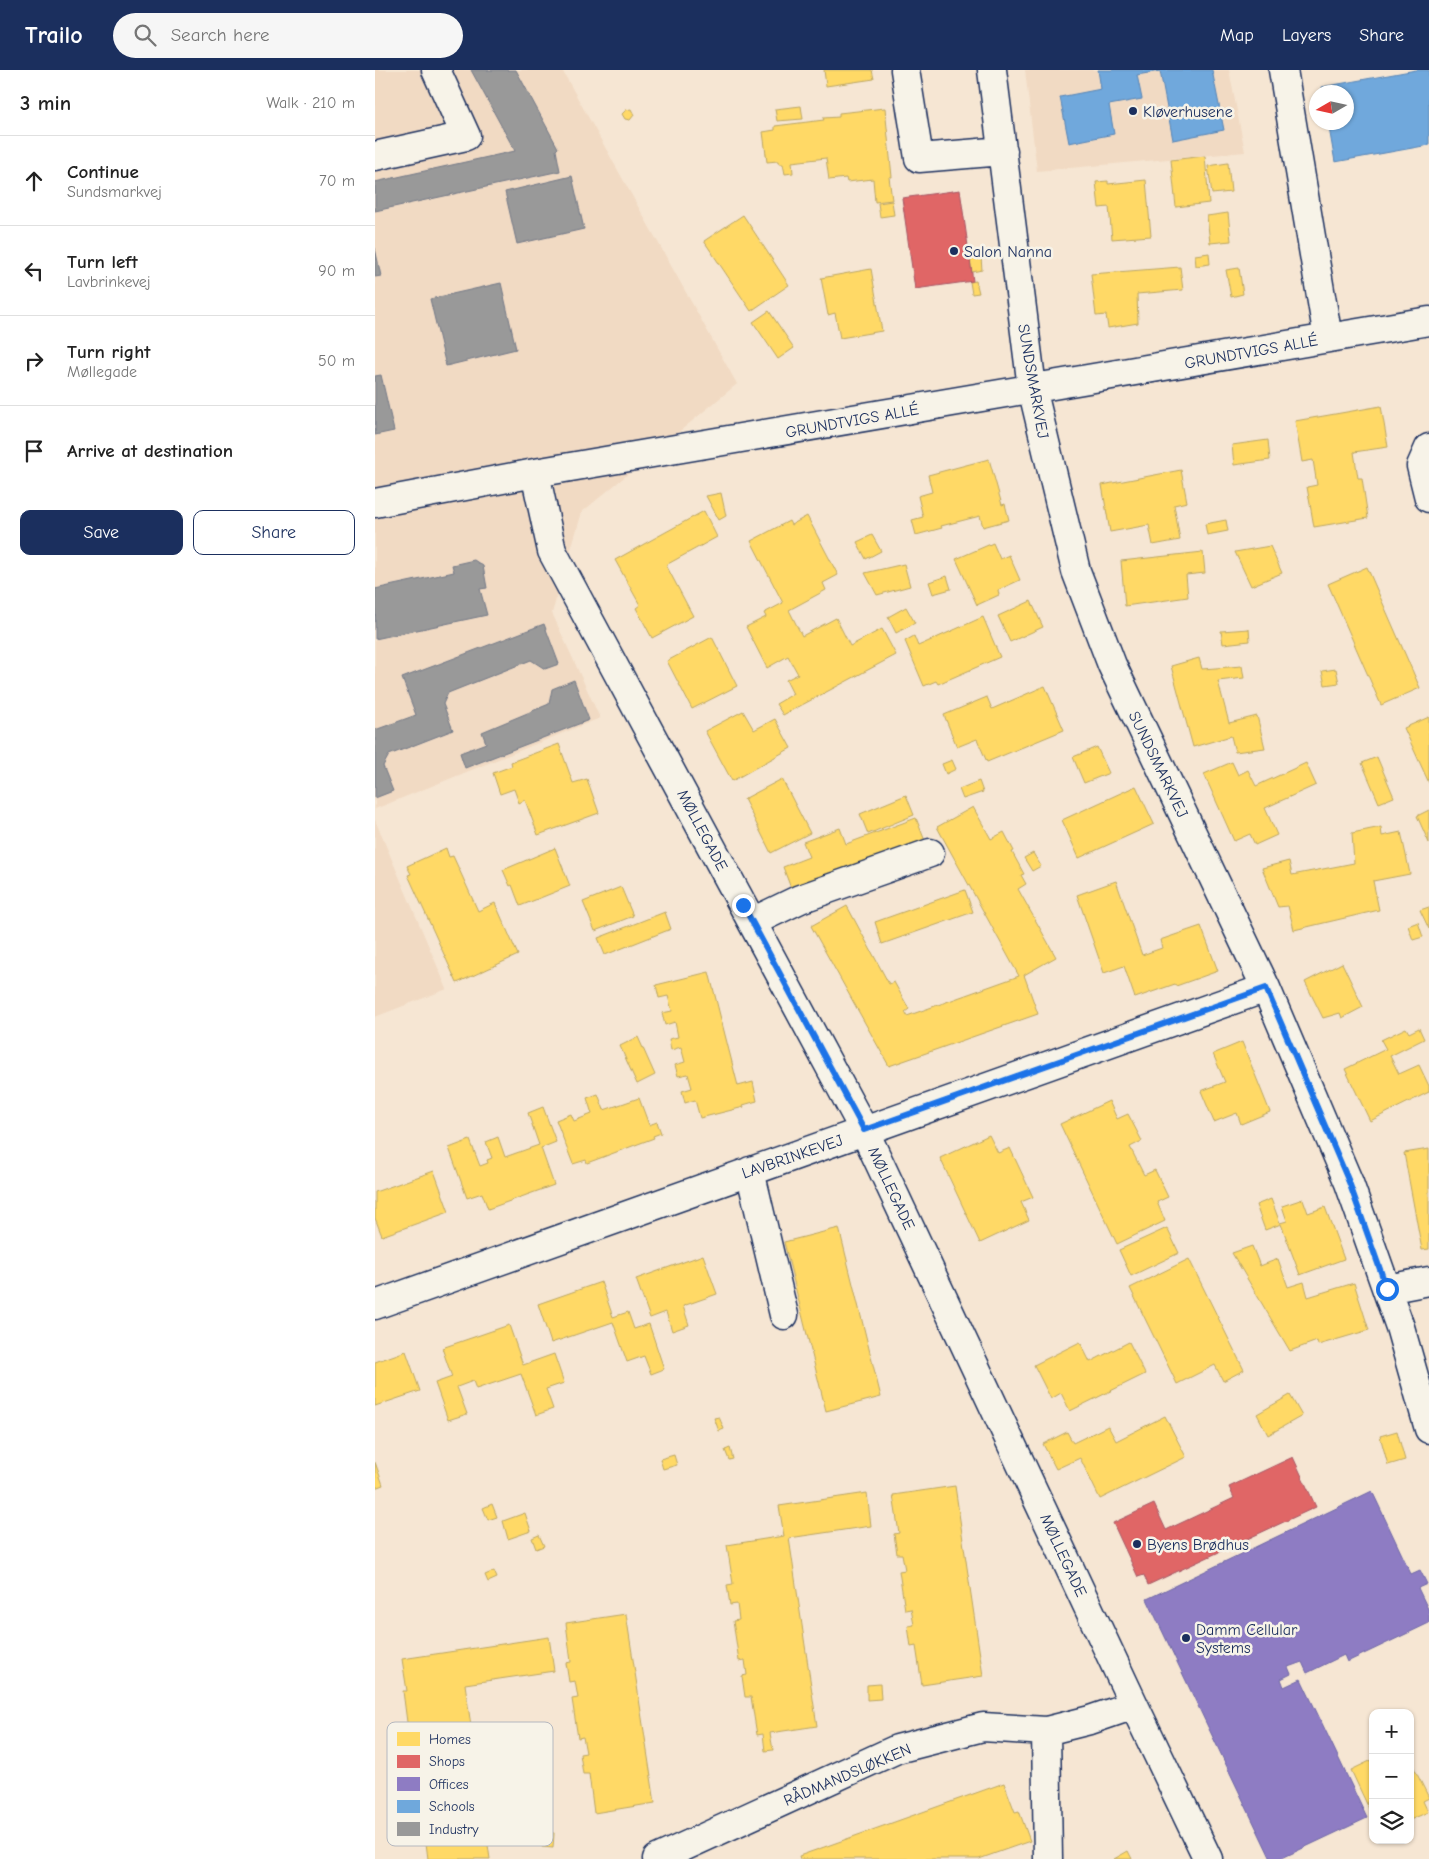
<!DOCTYPE html>
<meta charset="utf-8">
<style>
:root{--surface:#fff;--page:#f6f6f6;--text:#222;--muted:#767676;--line:#e0e0e0;--accent:#1b2f5e}
body{margin:0;font-family:"Comic Neue",sans-serif;background:var(--page);color:var(--text)}
.controls{position:absolute;right:15px;bottom:15px;display:grid;overflow:hidden;border-radius:10px;box-shadow:0 1px 4px #0004}
.controls button{width:45px;height:45px;display:grid;place-items:center;padding:0;border:0;border-bottom:1px solid var(--line);background:var(--surface);color:var(--text);font:25px sans-serif}
.compass{position:absolute;left:934px;top:15px;width:45px;height:45px;border-radius:50%;background:var(--surface);box-shadow:0 1px 4px #0004;rotate:261deg}
.stop{position:absolute;width:15px;height:15px;margin:-11px;border:4px solid #1a73e8;border-radius:50%;background:#fff}
.stop.end{background:#1a73e8;border-color:#fff;box-shadow:0 1px 5px #0008}
.list{margin:0;padding:0;list-style:none}
h2{display:flex;justify-content:space-between;align-items:center;height:65px;margin:0;padding:0 20px;font-size:21px}
h2 small{font-size:16px;font-weight:400;color:var(--muted)}
.list li{display:grid;grid-template-columns:32px 1fr auto;gap:15px;align-items:center;box-sizing:border-box;height:90px;padding:0 20px;border-top:1px solid var(--line)}
.list b{display:block;font-size:19px;white-space:nowrap}
.list p{margin:0;font-size:16px;white-space:nowrap;color:var(--muted)}
.list em{font-size:16px;font-style:normal;color:var(--muted)}
.actions{display:flex;gap:10px;padding:15px 20px}
.actions a{flex:1;padding:11px 0;border:1px solid var(--accent);border-radius:10px;text-align:center;font-size:18px;color:var(--accent)}
.actions .main{background:var(--accent);color:#fff}
.icon{flex:none;width:28px;height:28px;fill:none;stroke:currentColor;stroke-width:2;stroke-linecap:round;stroke-linejoin:round}
.map{position:relative;flex:none;width:1054px;height:1789px;overflow:hidden}
header{display:flex;align-items:center;gap:30px;box-sizing:border-box;height:70px;padding:0 25px;background:var(--accent);color:#fff}
header strong{font-size:24px}
nav{display:flex;gap:28px;margin-inline-start:auto;font-size:18px}
.search{width:350px;height:45px;background:var(--page);display:flex;align-items:center;gap:12px;box-sizing:border-box;padding:0 18px;border-radius:28px;color:var(--muted);font-size:19px}
main{display:flex}
aside{flex:1;background:var(--surface)}
.map>svg:first-child{display:block}
.built{fill:#f1dac3}
.homes{fill:#ffd966;stroke:#bba664}
.shops{fill:#e06666;stroke:#a55664}
.offices{fill:#8e7cc3;stroke:#6c65a5}
.schools{fill:#6fa8dc;stroke:#5684b6}
.industry{fill:#999;stroke:#737987}
.lines{fill:none;stroke-linecap:round;stroke-linejoin:round}
.minor-casing{stroke:#1b2f5e;stroke-width:31}
.minor{stroke:#f7f3e8;stroke-width:28}
.route{stroke:#1a73e8;stroke-width:6}
.poi-dot{fill:#1b2f5e;stroke:#f7f3e8;stroke-width:2}
.labels{text-anchor:middle;stroke-width:5;stroke-linejoin:round;paint-order:stroke}
.poi-label{font-size:16px;fill:#1b2f5e;stroke:#f7f3e8;text-anchor:start}
.street-label{font-size:16px;fill:#1b2f5e;stroke:#f7f3e8}
.key{fill:#f7f3e8;stroke:#b5b8bf;stroke-width:1}
.key-label{font-size:14px;fill:#1b2f5e}
</style>
<header>
<strong>Trailo</strong>
<div class="search"><svg class="icon" aria-label="search" viewBox="0 0 24 24"><circle cx="10" cy="10" r="6"/><path d="M15 15l6 6"/></svg>Search here</div>
<nav><a>Map</a><a>Layers</a><a>Share</a></nav>
</header>
<main>
<aside>
<h2>3 min<small>Walk · 210 m</small></h2>
<ul class="list">
<li><svg class="icon" aria-label="ahead" viewBox="0 0 24 24"><path d="M12 20V5M6 11l6-6 6 6"/></svg><div><b>Continue</b><p>Sundsmarkvej</p></div><em>70 m</em></li>
<li><svg class="icon" aria-label="left" viewBox="0 0 24 24"><path d="M17 20v-9H6M10 6l-5 5 5 5"/></svg><div><b>Turn left</b><p>Lavbrinkevej</p></div><em>90 m</em></li>
<li><svg class="icon" aria-label="right" viewBox="0 0 24 24"><path d="M7 20v-9h11M14 6l5 5-5 5"/></svg><div><b>Turn right</b><p>Møllegade</p></div><em>50 m</em></li>
<li><svg class="icon" aria-label="arrive" viewBox="0 0 24 24"><path d="M6 21V4h12l-3 4 3 4H6"/></svg><div><b>Arrive at destination</b></div></li>
</ul>
<div class="actions"><a class="main">Save</a><a>Share</a></div>
</aside>
<div class="map">
<svg width="1054" height="1789" viewBox="0 0 1054 1789">
<rect width="100%" height="100%" fill="#f6e6d3"/>
<filter id="ink" filterUnits="userSpaceOnUse"><feTurbulence type="fractalNoise" baseFrequency=".02" numOctaves="2"/><feDisplacementMap in="SourceGraphic" scale="10" xChannelSelector="R" yChannelSelector="G"/><feConvolveMatrix kernelMatrix="1 2 1 2 8 2 1 2 1" color-interpolation-filters="sRGB"/></filter>
<g filter="url(#ink)">
<path class="built" d="M 0,0 L 187,0 L 362,314 L 207,442 L 177,543 L 225,648 L 0,739 Z
M 650,0 L 854,0 L 870,82 L 662,101 Z
M 0,750 L 72,919 L 0,947 Z"/>
<path class="homes" d="M 449,0 L 497,0 L 499,9 L 451,16 Z
M 426,36 L 428,49 L 402,51 L 400,39 Z
M 510,38 L 517,107 L 514,107 L 517,130 L 500,132 L 498,109 L 472,112 L 471,108 L 454,110 L 451,88 L 417,92 L 418,103 L 410,104 L 408,94 L 404,94 L 403,91 L 392,92 L 388,62 L 400,60 L 400,56 L 449,50 L 448,48 L 464,47 L 464,43 Z
M 256,39 L 259,45 L 255,50 L 250,49 L 247,44 L 251,40 Z
M 830,86 L 834,133 L 801,137 L 796,90 Z
M 853,93 L 856,122 L 837,124 L 833,96 Z
M 771,110 L 776,166 L 737,169 L 734,137 L 724,138 L 721,112 L 733,111 L 733,114 Z
M 517,131 L 519,145 L 505,147 L 503,133 Z
M 853,143 L 856,171 L 835,173 L 832,146 Z
M 368,145 L 414,215 L 376,241 L 329,171 Z
M 834,183 L 835,194 L 821,196 L 820,185 Z
M 606,187 L 607,200 L 597,202 L 595,188 Z
M 805,197 L 808,220 L 762,224 L 763,253 L 733,258 L 731,245 L 721,246 L 716,204 Z
M 864,198 L 868,224 L 856,227 L 851,200 Z
M 496,199 L 507,261 L 465,268 L 460,243 L 453,245 L 446,208 Z
M 601,211 L 604,223 L 597,224 L 595,212 Z
M 394,241 L 419,278 L 403,289 L 378,252 Z
M 1006,336 L 1013,377 L 979,382 L 983,408 L 987,408 L 993,448 L 939,457 L 932,417 L 942,415 L 938,390 L 927,392 L 920,351 Z
M 893,370 L 895,390 L 859,395 L 857,375 Z
M 614,389 L 627,435 L 630,434 L 634,450 L 608,457 L 605,446 L 566,456 L 567,458 L 541,465 L 537,450 L 548,447 L 543,426 L 557,422 L 553,405 Z
M 806,400 L 812,432 L 799,435 L 805,470 L 778,475 L 774,455 L 735,462 L 727,415 Z
M 346,423 L 351,446 L 344,450 L 331,426 Z
M 329,441 L 342,467 L 291,495 L 318,546 L 277,568 L 261,538 L 265,535 L 240,490 Z
M 432,446 L 463,505 L 448,513 L 451,520 L 414,540 L 427,566 L 461,548 L 475,576 L 507,559 L 521,585 L 408,645 L 401,634 L 418,624 L 411,610 L 423,604 L 413,586 L 392,598 L 371,557 L 391,547 L 389,543 L 408,533 L 376,471 L 414,451 L 416,455 Z
M 851,450 L 853,461 L 832,465 L 830,454 Z
M 497,465 L 506,481 L 491,489 L 482,472 Z
M 618,473 L 625,489 L 634,485 L 645,510 L 623,520 L 624,525 L 602,535 L 581,489 Z
M 895,476 L 907,503 L 876,516 L 860,482 Z
M 828,482 L 830,503 L 811,505 L 813,527 L 750,536 L 746,491 Z
M 529,494 L 535,516 L 502,525 L 490,503 Z
M 992,497 L 1045,618 L 1006,635 L 953,514 Z
M 572,506 L 576,519 L 558,524 L 554,512 Z
M 656,531 L 668,557 L 635,572 L 623,546 Z
M 531,537 L 540,553 L 521,563 L 513,547 Z
M 608,547 L 625,587 L 563,614 L 561,611 L 549,616 L 530,571 L 539,566 L 543,576 Z
M 874,559 L 875,571 L 848,574 L 846,561 Z
M 337,567 L 362,616 L 317,639 L 292,591 Z
M 824,588 L 827,599 L 867,596 L 869,608 L 843,611 L 854,653 L 882,646 L 890,678 L 860,682 L 856,666 L 818,677 L 796,596 Z
M 961,599 L 964,613 L 950,615 L 947,601 Z
M 670,616 L 689,660 L 612,692 L 602,669 L 582,677 L 569,645 L 612,627 L 617,639 Z
M 368,641 L 379,660 L 400,649 L 416,678 L 357,711 L 330,661 Z
M 1054,647 L 1054,713 L 1029,658 Z
M 184,674 L 198,713 L 212,709 L 224,743 L 163,765 L 150,730 L 144,733 L 139,719 L 125,724 L 118,703 L 137,696 L 136,692 Z
M 722,677 L 734,703 L 709,713 L 698,687 Z
M 1002,687 L 1019,727 L 1004,733 L 987,693 Z
M 577,690 L 581,699 L 571,704 L 567,694 Z
M 857,692 L 863,705 L 873,700 L 881,716 L 931,693 L 941,715 L 890,738 L 902,765 L 880,775 L 875,764 L 859,771 L 829,704 Z
M 407,709 L 435,763 L 396,783 L 369,729 Z
M 604,711 L 608,722 L 588,729 L 584,719 Z
M 761,716 L 779,754 L 704,788 L 687,750 Z
M 531,725 L 539,745 L 493,764 L 485,744 Z
M 598,737 L 616,769 L 629,762 L 639,781 L 637,782 L 649,804 L 646,805 L 651,814 L 643,819 L 681,887 L 649,905 L 663,944 L 514,996 L 436,856 L 472,836 L 514,914 L 519,912 L 534,939 L 530,942 L 532,946 L 644,906 L 562,757 Z
M 1054,740 L 1054,773 L 1042,746 Z
M 541,748 L 550,771 L 417,821 L 408,797 L 434,787 L 428,772 L 465,758 L 471,774 Z
M 1006,757 L 1007,766 L 1026,762 L 1035,804 L 998,811 L 1004,840 L 919,860 L 913,836 L 903,837 L 887,798 L 914,791 L 917,805 L 979,793 L 977,763 Z
M 71,778 L 74,787 L 78,786 L 103,841 L 120,833 L 143,885 L 82,913 L 33,805 L 36,804 L 32,796 Z
M 180,778 L 195,816 L 145,836 L 137,815 L 135,816 L 128,800 Z
M 658,783 L 666,796 L 657,801 L 649,788 Z
M 741,811 L 767,885 L 787,878 L 785,870 L 826,856 L 843,901 L 801,916 L 800,914 L 760,928 L 749,896 L 729,903 L 702,825 Z
M 246,817 L 258,846 L 220,861 L 208,832 Z
M 590,820 L 598,842 L 507,874 L 500,852 Z
M 1054,837 L 1054,859 L 1045,840 Z
M 290,842 L 296,859 L 230,885 L 223,868 Z
M 1043,852 L 1048,867 L 1038,870 L 1033,856 Z
M 967,893 L 988,937 L 967,948 L 965,943 L 948,948 L 930,912 Z
M 334,902 L 363,1016 L 378,1012 L 382,1031 L 368,1035 L 369,1037 L 325,1048 L 320,1030 L 310,1033 L 307,1021 L 317,1018 L 313,1004 L 303,1006 L 300,995 L 310,992 L 306,977 L 296,980 L 294,969 L 303,967 L 300,952 L 290,955 L 287,943 L 297,941 L 293,926 L 284,928 L 281,915 Z
M 1031,958 L 1034,963 L 1044,958 L 1049,969 L 1015,986 L 1024,1004 L 1044,995 L 1054,1016 L 1054,1022 L 995,1051 L 970,999 L 1011,979 L 1006,970 Z
M 263,967 L 280,1005 L 262,1014 L 245,976 Z
M 867,972 L 895,1042 L 866,1054 L 862,1043 L 839,1052 L 826,1021 L 850,1012 L 838,984 Z
M 223,1024 L 229,1040 L 264,1028 L 274,1055 L 282,1052 L 286,1063 L 278,1066 L 279,1068 L 212,1093 L 211,1090 L 198,1094 L 181,1050 L 196,1044 L 199,1051 L 217,1044 L 212,1028 Z
M 734,1031 L 742,1049 L 753,1044 L 767,1071 L 755,1077 L 769,1105 L 780,1100 L 793,1127 L 782,1132 L 790,1151 L 742,1174 L 685,1054 Z
M 168,1037 L 181,1072 L 166,1078 L 179,1115 L 113,1139 L 107,1123 L 92,1128 L 74,1078 L 95,1070 L 105,1096 L 113,1093 L 112,1090 L 117,1088 L 111,1072 L 123,1067 L 130,1087 L 164,1075 L 153,1043 Z
M 614,1065 L 623,1083 L 635,1078 L 658,1127 L 646,1132 L 654,1150 L 605,1173 L 565,1088 Z
M 1054,1079 L 1054,1179 L 1047,1180 L 1029,1083 Z
M 59,1101 L 74,1142 L 7,1166 L 0,1148 L 0,1122 Z
M 896,1129 L 905,1153 L 912,1151 L 907,1136 L 928,1129 L 933,1143 L 950,1137 L 969,1189 L 925,1205 L 906,1154 L 890,1160 L 881,1135 Z
M 464,1158 L 506,1327 L 451,1341 L 409,1172 Z
M 792,1158 L 804,1183 L 756,1206 L 744,1180 Z
M 877,1176 L 885,1196 L 903,1189 L 913,1217 L 929,1212 L 933,1227 L 979,1213 L 994,1260 L 943,1275 L 942,1271 L 915,1281 L 857,1183 Z
M 328,1185 L 342,1224 L 308,1236 L 314,1255 L 297,1261 L 291,1242 L 275,1248 L 261,1209 Z
M 814,1189 L 869,1300 L 848,1311 L 840,1295 L 802,1314 L 755,1218 Z
M 226,1212 L 238,1247 L 253,1242 L 259,1259 L 274,1254 L 289,1299 L 276,1304 L 269,1286 L 252,1292 L 238,1252 L 176,1273 L 163,1234 Z
M 134,1255 L 148,1295 L 179,1284 L 189,1313 L 171,1319 L 178,1339 L 161,1345 L 146,1304 L 101,1319 L 98,1311 L 82,1317 L 92,1344 L 73,1350 L 60,1313 L 77,1307 L 67,1278 Z
M 705,1272 L 715,1292 L 754,1272 L 770,1304 L 695,1341 L 686,1323 L 676,1329 L 659,1295 Z
M 31,1281 L 45,1321 L 0,1336 L 0,1292 Z
M 915,1325 L 927,1346 L 893,1365 L 882,1344 Z
M 790,1346 L 811,1387 L 725,1429 L 705,1388 L 681,1399 L 668,1374 L 692,1362 L 698,1373 L 733,1356 L 741,1371 Z
M 344,1347 L 349,1359 L 344,1361 L 339,1348 Z
M 1022,1361 L 1030,1390 L 1013,1395 L 1005,1366 Z
M 355,1378 L 358,1389 L 354,1390 L 350,1380 Z
M 299,1385 L 302,1395 L 288,1399 L 285,1389 Z
M 0,1392 L 8,1415 L 0,1418 Z
M 580,1416 L 608,1606 L 547,1615 L 541,1576 L 536,1577 L 533,1556 L 539,1555 L 536,1539 L 530,1540 L 524,1501 L 530,1500 L 527,1484 L 522,1484 L 519,1464 L 524,1463 L 518,1425 Z
M 492,1423 L 496,1456 L 414,1468 L 442,1656 L 395,1663 L 398,1680 L 390,1681 L 388,1664 L 382,1665 L 376,1627 L 370,1627 L 367,1606 L 372,1605 L 370,1590 L 364,1591 L 358,1551 L 364,1550 L 362,1534 L 355,1535 L 352,1515 L 358,1514 L 352,1475 L 409,1466 L 404,1436 Z
M 117,1434 L 122,1447 L 113,1450 L 108,1438 Z
M 150,1443 L 156,1461 L 133,1469 L 128,1451 Z
M 164,1465 L 169,1476 L 161,1479 L 157,1468 Z
M 119,1501 L 122,1508 L 113,1512 L 110,1505 Z
M 251,1544 L 280,1733 L 219,1743 L 214,1704 L 208,1704 L 205,1684 L 211,1683 L 208,1667 L 203,1668 L 197,1629 L 203,1628 L 200,1611 L 194,1612 L 191,1593 L 196,1592 L 191,1553 Z
M 174,1567 L 179,1601 L 90,1614 L 115,1789 L 53,1789 L 51,1773 L 45,1774 L 42,1753 L 48,1752 L 46,1736 L 40,1737 L 34,1697 L 40,1696 L 37,1681 L 31,1681 L 28,1660 L 33,1660 L 28,1621 L 32,1621 L 27,1589 Z
M 505,1614 L 506,1629 L 492,1630 L 492,1615 Z
M 997,1690 L 998,1693 L 998,1747 L 976,1700 Z
M 1035,1690 L 1054,1728 L 1048,1731 L 1053,1742 L 1035,1750 Z
M 629,1713 L 640,1742 L 644,1741 L 655,1771 L 604,1789 L 425,1789 L 424,1786 Z
M 167,1762 L 179,1763 L 178,1778 L 167,1777 Z
M 753,1781 L 757,1789 L 739,1789 Z"/>
<path class="shops" d="M 585,120 L 598,211 L 540,219 L 527,128 Z
M 918,1387 L 941,1437 L 773,1515 L 769,1505 L 763,1507 L 738,1453 L 779,1434 L 791,1460 L 859,1428 L 854,1417 Z"/>
<path class="offices" d="M 997,1421 L 1036,1504 L 1045,1500 L 1052,1514 L 1043,1518 L 1054,1541 L 1054,1553 L 972,1592 L 969,1585 L 932,1603 L 927,1592 L 913,1597 L 916,1604 L 906,1609 L 909,1617 L 926,1609 L 992,1748 L 905,1789 L 896,1789 L 772,1529 Z"/>
<path class="schools" d="M 723,0 L 837,0 L 849,60 L 798,70 L 785,1 L 762,5 L 767,29 L 734,35 L 739,64 L 694,73 L 685,27 L 726,19 Z
M 1041,0 L 1054,0 L 1054,75 L 960,92 L 953,52 L 972,52 L 972,22 L 948,22 L 947,17 Z"/>
<path class="industry" d="M 96,0 L 141,0 L 183,78 L 181,80 L 185,101 L 0,141 L 0,112 L 140,81 Z
M 197,106 L 209,159 L 142,174 L 130,122 Z
M 0,178 L 6,206 L 0,207 Z
M 126,213 L 141,279 L 71,296 L 55,229 Z
M 6,305 L 19,361 L 0,365 L 0,306 Z
M 99,490 L 108,496 L 112,518 L 105,519 L 112,545 L 0,569 L 0,519 L 79,502 L 77,495 Z
M 169,554 L 184,594 L 170,599 L 156,590 L 73,623 L 68,634 L 78,660 L 14,685 L 8,696 L 18,721 L 0,728 L 0,660 L 41,645 L 27,608 Z
M 199,610 L 214,650 L 90,698 L 85,683 L 111,673 L 107,662 L 174,634 L 177,619 Z"/>
<g class="lines">
<defs>
<path id="minor" d="M 530,0 L 544,88 L 628,81
M 617,0 L 657,318 L 701,501 L 737,595 L 891,918 L 974,1113 L 1025,1257 L 1054,1359
M 908,0 L 953,268
M 0,86 L 91,66 L 61,0
M 1054,378 L 1046,396 L 1054,428
M 160,403 L 177,481 L 489,1060 L 759,1635 L 833,1789
M 0,433 L 160,403 L 1054,251
M 377,852 L 425,829 L 555,783
M 375,1101 L 409,1245
M 1012,1219 L 1054,1211
M 0,1235 L 891,918
M 671,1661 L 673,1789
M 282,1789 L 522,1679 L 608,1657 L 671,1661 L 715,1650 L 759,1635"/>
</defs>
<use href="#minor" class="minor-casing"/>
<use href="#minor" class="minor"/>
</g>
</g>
<g class="lines" filter="url(#ink)">
<path class="route" d="M 368,835 L 489,1060 L 891,918 L 974,1112 L 1012,1219"/>
</g>
<g class="poi-dot">
<circle cx="758" cy="41" r="5"/>
<circle cx="579" cy="181" r="5"/>
<circle cx="762" cy="1474" r="5"/>
<circle cx="811" cy="1568" r="5"/>
</g>
<g class="labels">
<g class="poi-label">
<text x="768" y="47">Kløverhusene</text>
<text x="589" y="187">Salon Nanna</text>
<text x="772" y="1480">Byens Brødhus</text>
<text x="821" y="1565">Damm Cellular<tspan x="821" dy="18">Systems</tspan></text>
</g>
<g class="street-label">
<text transform="translate(876 281) rotate(-10)" y="6">GRUNDTVIGS ALLÉ</text>
<text transform="translate(659 311) rotate(80)" y="6">SUNDSMARKVEJ</text>
<text transform="translate(477 350) rotate(-10)" y="6">GRUNDTVIGS ALLÉ</text>
<text transform="translate(784 694) rotate(64)" y="6">SUNDSMARKVEJ</text>
<text transform="translate(328 760) rotate(62)" y="6">MØLLEGADE</text>
<text transform="translate(417 1086) rotate(-19)" y="6">LAVBRINKEVEJ</text>
<text transform="translate(517 1118) rotate(65)" y="6">MØLLEGADE</text>
<text transform="translate(689 1485) rotate(65)" y="6">MØLLEGADE</text>
<text transform="translate(472 1704) rotate(-23)" y="6">RÅDMANDSLØKKEN</text>
</g>
</g>
<rect x="12" y="1652" width="166" height="124" rx="8" class="key"/>
<rect x="22" y="1662" width="23" height="14" fill="#ffd966"/>
<rect x="22" y="1685" width="23" height="13" fill="#e06666"/>
<rect x="22" y="1707" width="23" height="14" fill="#8e7cc3"/>
<rect x="22" y="1730" width="23" height="13" fill="#6fa8dc"/>
<rect x="22" y="1752" width="23" height="14" fill="#999"/>
<g class="key-label">
<text x="54" y="1674">Homes</text>
<text x="54" y="1696">Shops</text>
<text x="54" y="1719">Offices</text>
<text x="54" y="1741">Schools</text>
<text x="54" y="1764">Industry</text>
</g>
</svg>
<div class="controls">
<button>+</button>
<button>−</button>
<button><svg class="icon" aria-label="layers" viewBox="0 0 24 24"><path d="M12 4l9 5-9 5-9-5zM3 14l9 5 9-5"/></svg></button>
</div>
<svg class="compass" viewBox="-18 -18 36 36"><path d="M0-13l5 13h-10z" fill="#e53935"/><path d="M0 13l5-13h-10z" fill="#767676"/></svg>
<div class="stop" style="left:1012px;top:1219px"></div>
<div class="stop end" style="left:368px;top:835px"></div>
</div>
</main>
